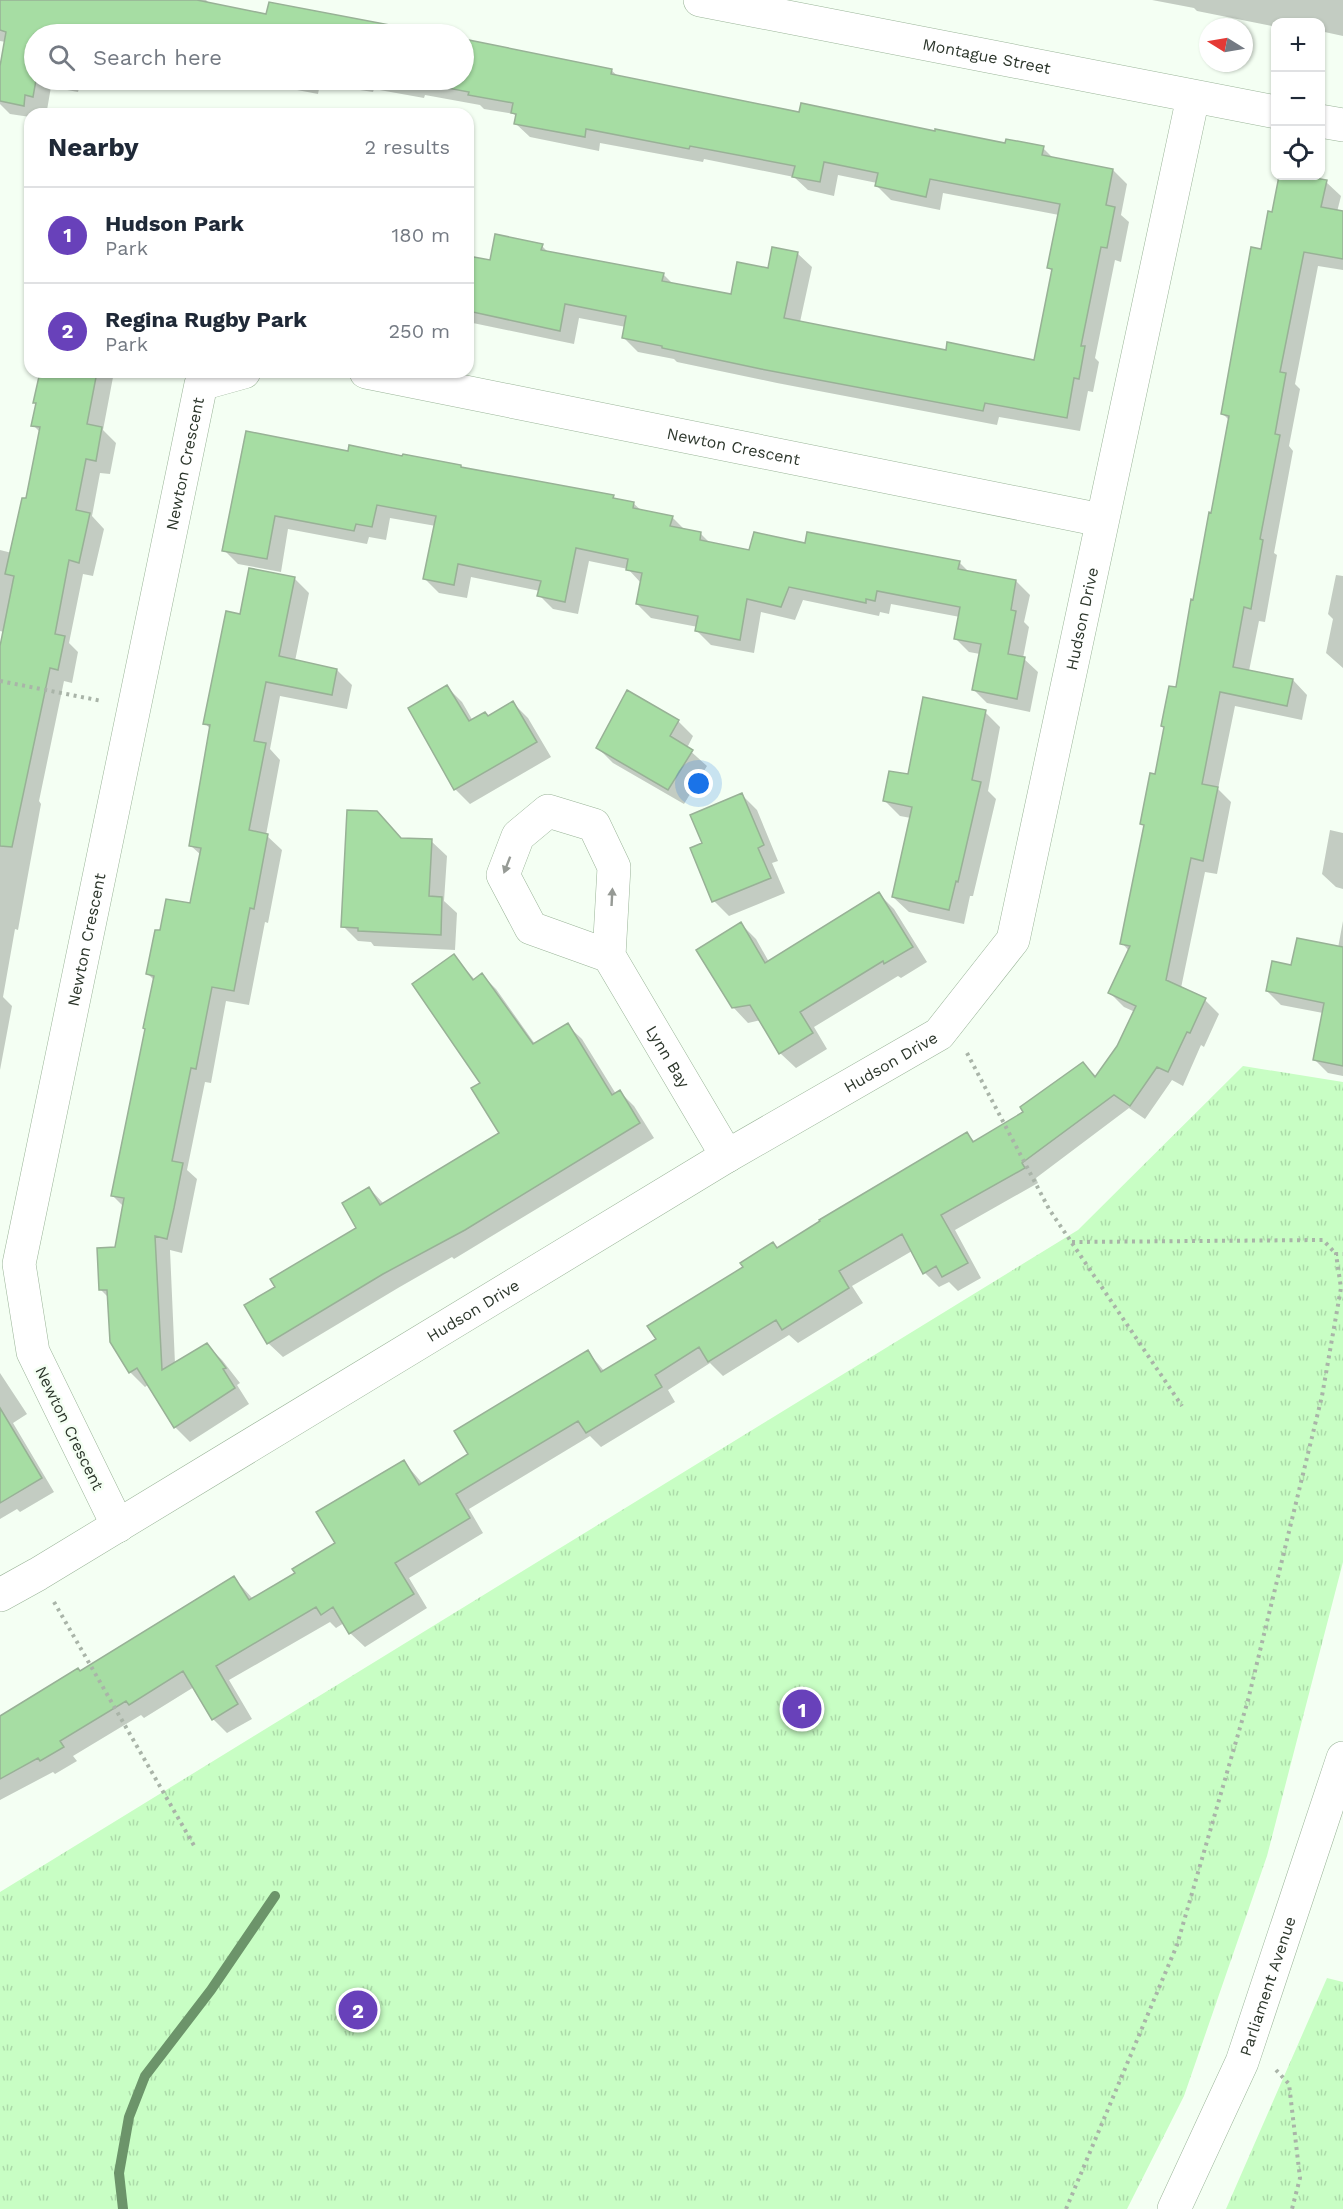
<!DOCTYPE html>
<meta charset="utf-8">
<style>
:root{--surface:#fff;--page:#f2f2f3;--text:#1f2937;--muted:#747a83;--line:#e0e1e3;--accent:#6841ba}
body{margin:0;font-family:"Work Sans",sans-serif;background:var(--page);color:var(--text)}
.controls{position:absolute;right:18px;top:18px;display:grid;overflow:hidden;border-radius:12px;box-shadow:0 2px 4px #0004}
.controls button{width:54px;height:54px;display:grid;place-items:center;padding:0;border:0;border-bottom:2px solid var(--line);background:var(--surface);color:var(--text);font:30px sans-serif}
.compass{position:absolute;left:1199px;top:18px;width:54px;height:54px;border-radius:50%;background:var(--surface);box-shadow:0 2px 4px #0004;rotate:281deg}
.you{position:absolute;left:699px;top:784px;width:21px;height:21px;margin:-15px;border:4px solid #fff;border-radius:50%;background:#1a73e8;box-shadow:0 0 0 9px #1a73e833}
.badge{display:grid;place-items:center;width:39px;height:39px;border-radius:50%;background:var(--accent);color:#fff;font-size:20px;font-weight:700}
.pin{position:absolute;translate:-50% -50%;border:3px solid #fff;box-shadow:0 2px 6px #0006}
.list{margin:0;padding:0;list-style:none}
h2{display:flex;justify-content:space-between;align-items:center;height:78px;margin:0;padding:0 24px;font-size:26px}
h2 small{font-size:20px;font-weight:400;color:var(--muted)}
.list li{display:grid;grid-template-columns:39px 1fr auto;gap:18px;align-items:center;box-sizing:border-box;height:96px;padding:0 24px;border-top:2px solid var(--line)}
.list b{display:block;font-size:22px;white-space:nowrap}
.list p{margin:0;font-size:20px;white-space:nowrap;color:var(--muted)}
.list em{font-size:20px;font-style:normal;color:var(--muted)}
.icon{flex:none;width:33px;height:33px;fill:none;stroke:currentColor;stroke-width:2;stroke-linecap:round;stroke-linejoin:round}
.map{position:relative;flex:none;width:1343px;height:2209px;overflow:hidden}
.search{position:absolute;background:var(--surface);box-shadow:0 2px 4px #0004;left:24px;top:24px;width:450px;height:66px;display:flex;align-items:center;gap:15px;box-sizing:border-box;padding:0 21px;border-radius:33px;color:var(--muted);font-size:22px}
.panel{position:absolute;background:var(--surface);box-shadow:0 2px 4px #0004;left:24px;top:108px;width:450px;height:270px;border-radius:18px}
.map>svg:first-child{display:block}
.park{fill:url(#park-tufts)}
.shadow{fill:#0003}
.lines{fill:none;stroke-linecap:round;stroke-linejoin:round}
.stream{stroke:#6c946a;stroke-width:10}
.building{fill:#a6dda3;stroke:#98b196;stroke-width:1.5}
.minor-casing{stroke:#9ab498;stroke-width:34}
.major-casing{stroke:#9ab498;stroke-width:34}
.path{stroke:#a9b4a8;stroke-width:4;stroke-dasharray:3 4.5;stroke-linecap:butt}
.minor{stroke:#fff;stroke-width:33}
.major{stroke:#fff;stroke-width:33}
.oneway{fill:#969a95}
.labels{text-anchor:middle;stroke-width:5;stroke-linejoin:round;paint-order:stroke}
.street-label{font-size:16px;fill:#2c362b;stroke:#f4fff3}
</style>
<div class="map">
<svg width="1343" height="2209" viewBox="0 0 1343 2209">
<defs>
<pattern id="park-tufts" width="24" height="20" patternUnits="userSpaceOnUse" patternTransform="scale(1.5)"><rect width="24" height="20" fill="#c8fec4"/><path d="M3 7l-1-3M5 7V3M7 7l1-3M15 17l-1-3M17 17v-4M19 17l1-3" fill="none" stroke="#acdaa9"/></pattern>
</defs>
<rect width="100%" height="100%" fill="#f4fff3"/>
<path class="park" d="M 1243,1066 L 1343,1082 L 1343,1562 L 1267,1856 L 1184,2096 L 1127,2209 L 0,2209 L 0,1892 L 1078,1230 Z
M 1327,1978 L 1343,1982 L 1343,2209 L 1226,2209 Z"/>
<path class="shadow" d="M 0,0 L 206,0 L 210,4 L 268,15 L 270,4 L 429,34 L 34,34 L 34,80 L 81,80 L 78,92 L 51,87 L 47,110 L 39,108 L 38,114 L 30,114 L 30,117 L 10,114 L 0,104 L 0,76 L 6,42 L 0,41 Z
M 1152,0 L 1343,0 L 1343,36 L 1320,31 L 1320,22 L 1273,22 L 1272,26 L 1197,11 L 1194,8 Z
M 464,41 L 611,70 L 619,77 L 800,114 L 1006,145 L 1043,148 L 1054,159 L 1113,170 L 1127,184 L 1121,215 L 1129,222 L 1121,262 L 1115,260 L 1095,358 L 1099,362 L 1093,392 L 1088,391 L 1080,431 L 999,417 L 997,425 L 777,383 L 677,362 L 674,359 L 638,352 L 623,337 L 626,327 L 579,318 L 574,344 L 468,322 L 468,257 L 491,262 L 542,246 L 549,253 L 663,274 L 674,285 L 732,296 L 797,253 L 812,267 L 800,322 L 947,351 L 1035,361 L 1053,272 L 1049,268 L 1059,215 L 943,193 L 940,210 L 891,200 L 877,186 L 877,183 L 838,175 L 834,196 L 808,190 L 794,177 L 704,159 L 703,162 L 600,143 L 599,151 L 530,137 L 515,123 L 517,117 L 514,114 L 484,109 L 480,105 L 425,95 L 424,98 L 374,89 L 373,92 L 320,84 L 318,94 L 271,85 L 266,80 L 464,80 Z
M 1281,176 L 1295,176 L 1326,182 L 1341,196 L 1337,212 L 1343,213 L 1343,270 L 1318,266 L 1295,384 L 1300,389 L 1289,446 L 1293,451 L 1274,553 L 1277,555 L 1265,622 L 1259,621 L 1249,671 L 1293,680 L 1307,695 L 1302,720 L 1235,706 L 1218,789 L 1231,802 L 1217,874 L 1205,872 L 1181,988 L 1205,1000 L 1219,1014 L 1204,1047 L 1201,1045 L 1183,1086 L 1172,1080 L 1145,1119 L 1129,1108 L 1036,1178 L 1038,1183 L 955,1230 L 981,1278 L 958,1291 L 949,1282 L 939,1287 L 925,1273 L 912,1251 L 852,1286 L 863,1303 L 798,1343 L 789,1335 L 723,1376 L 710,1363 L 668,1390 L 675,1402 L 601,1447 L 590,1436 L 469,1509 L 483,1533 L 409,1578 L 427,1608 L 365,1647 L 350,1633 L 344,1623 L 336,1628 L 330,1622 L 229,1680 L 252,1719 L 227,1733 L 213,1719 L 194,1687 L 144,1718 L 141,1715 L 73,1756 L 77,1761 L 55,1774 L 53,1772 L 0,1800 L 0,1718 L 80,1673 L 234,1578 L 253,1599 L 297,1573 L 337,1544 L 404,1462 L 423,1484 L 470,1455 L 588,1352 L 605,1372 L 658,1340 L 778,1249 L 967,1134 L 975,1142 L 1026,1112 L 1083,1064 L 1097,1077 L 1118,1047 L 1135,1012 L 1124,1007 L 1110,993 L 1129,951 L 1122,943 L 1145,827 L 1142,823 L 1156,776 L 1177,689 L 1213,515 L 1229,420 L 1223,414 Z
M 41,372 L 114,372 L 103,430 L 116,443 L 110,474 L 100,473 L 92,516 L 104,529 L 93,576 L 83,574 L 69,643 L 78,652 L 72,683 L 64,681 L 39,801 L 41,804 L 27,880 L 18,930 L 15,929 L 3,997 L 12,1006 L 0,1070 L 0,654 L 4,632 L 0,631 L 0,550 L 12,553 L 27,500 L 40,432 L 33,425 Z
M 349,453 L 461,466 L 463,469 L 613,496 L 616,500 L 633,503 L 642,511 L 672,517 L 686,531 L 701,534 L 711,544 L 751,552 L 807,545 L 959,562 L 969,572 L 1016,581 L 1030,595 L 1024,622 L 1029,627 L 1023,658 L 1038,672 L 1030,712 L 987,703 L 973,689 L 980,654 L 969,652 L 956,639 L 960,617 L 891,604 L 889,614 L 880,612 L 879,616 L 803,600 L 795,620 L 761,612 L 754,653 L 711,645 L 697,631 L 698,627 L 651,618 L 637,604 L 641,583 L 628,569 L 589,561 L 578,614 L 553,609 L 539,595 L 540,591 L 471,577 L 467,598 L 439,593 L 425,579 L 436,526 L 390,518 L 386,540 L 369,537 L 367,544 L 288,529 L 281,572 L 238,564 L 224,550 Z
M 1336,575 L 1343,576 L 1343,668 L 1326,653 L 1333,619 L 1328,614 Z
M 294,578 L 309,593 L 295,661 L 337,670 L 352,685 L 347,709 L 280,696 L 270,749 L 280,760 L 266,835 L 282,850 L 268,923 L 265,922 L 249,1005 L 226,1001 L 211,1083 L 205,1082 L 187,1170 L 197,1179 L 188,1223 L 182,1253 L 170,1250 L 175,1364 L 207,1345 L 222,1360 L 240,1383 L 237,1385 L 249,1404 L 190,1442 L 175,1427 L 149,1384 L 145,1387 L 130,1372 L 109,1298 L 100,1289 L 116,1248 L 124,1207 L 112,1195 L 147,1030 L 154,980 L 148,974 L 161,932 L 191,905 L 201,855 L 190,845 L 211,730 L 205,723 L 241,615 Z
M 447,687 L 462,702 L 473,721 L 489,717 L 513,703 L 528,718 L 551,757 L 470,804 L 455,789 Z
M 628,692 L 678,721 L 693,736 L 687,748 L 707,766 L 684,804 L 613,763 L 598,748 Z
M 985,712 L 1000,727 L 988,791 L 996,799 L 973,896 L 970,896 L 964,924 L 909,912 L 893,897 L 911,818 L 900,816 L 885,801 Z
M 742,795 L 757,810 L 778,861 L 772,863 L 785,893 L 729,916 L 714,901 L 704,844 Z
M 1330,830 L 1343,833 L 1343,889 L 1336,887 L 1322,874 Z
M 402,839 L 431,841 L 447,856 L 444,901 L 457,913 L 455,950 L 374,946 L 371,942 L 358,941 L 343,926 Z
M 879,894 L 894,909 L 927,962 L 901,978 L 898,976 L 814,1027 L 827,1049 L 796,1068 L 780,1053 L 761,1020 L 748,1023 L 733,1007 L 741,924 L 756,939 L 769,962 Z
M 1343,921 L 1343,1076 L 1328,1073 L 1314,1059 L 1323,1013 L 1281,1005 L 1267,991 L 1292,967 L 1338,948 Z
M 454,956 L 475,980 L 482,975 L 496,989 L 535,1044 L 567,1025 L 582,1039 L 616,1094 L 620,1092 L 634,1106 L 654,1138 L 454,1259 L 452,1257 L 398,1288 L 283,1357 L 268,1343 L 277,1287 L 358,1228 L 369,1188 L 384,1204 L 501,1134 L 482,1083 Z
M 0,1373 L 27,1414 L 13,1423 L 54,1492 L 20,1512 L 17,1509 L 0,1519 Z"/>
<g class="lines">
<path class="stream" d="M 123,2209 L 119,2173 L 129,2117 L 145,2076 L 211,1990 L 275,1896"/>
</g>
<path class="building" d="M 0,0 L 197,0 L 266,14 L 269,2 L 437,34 L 34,34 L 34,80 L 36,80 L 33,97 L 25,95 L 24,106 L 0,101 L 0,66 L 6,32 L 0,30 Z
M 464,39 L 612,69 L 611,74 L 799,112 L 801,103 L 935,131 L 935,129 L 1005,143 L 1006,139 L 1044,146 L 1042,155 L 1113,169 L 1106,205 L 1115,207 L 1107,248 L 1101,247 L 1081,346 L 1085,346 L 1079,379 L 1074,378 L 1067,418 L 985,403 L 983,411 L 761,369 L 662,348 L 662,346 L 622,338 L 626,316 L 565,304 L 560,331 L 468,311 L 468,256 L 490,260 L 495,234 L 543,244 L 541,250 L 664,273 L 662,281 L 731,294 L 737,262 L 768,268 L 772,247 L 798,252 L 784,318 L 946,350 L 947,342 L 1034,360 L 1052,269 L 1047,268 L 1060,204 L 930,179 L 926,197 L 875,186 L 878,173 L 824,162 L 820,182 L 792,177 L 795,166 L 690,146 L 689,149 L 586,129 L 585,137 L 514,124 L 516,114 L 511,113 L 513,103 L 468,95 L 469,92 L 411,81 L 410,85 L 380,80 L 464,80 Z
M 1279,176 L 1303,176 L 1327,180 L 1321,207 L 1343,211 L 1343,259 L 1304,252 L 1280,372 L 1286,373 L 1275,434 L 1280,435 L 1260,539 L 1263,540 L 1251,609 L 1244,607 L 1233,667 L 1293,679 L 1287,706 L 1220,692 L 1202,784 L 1218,787 L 1203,861 L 1191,858 L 1166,980 L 1206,998 L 1190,1033 L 1187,1032 L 1168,1072 L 1157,1067 L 1130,1106 L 1114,1095 L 1022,1163 L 1025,1168 L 941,1215 L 968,1263 L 942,1277 L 936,1266 L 923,1274 L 902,1234 L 839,1271 L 849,1288 L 782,1330 L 776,1320 L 708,1362 L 699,1347 L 655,1375 L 662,1387 L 586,1433 L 578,1421 L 456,1494 L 470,1518 L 395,1563 L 414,1594 L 349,1634 L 333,1607 L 321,1615 L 316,1607 L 216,1666 L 238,1704 L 212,1720 L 183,1671 L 129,1705 L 126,1701 L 60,1741 L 64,1747 L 40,1761 L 38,1758 L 0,1779 L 0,1716 L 78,1668 L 80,1671 L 234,1576 L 249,1600 L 295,1573 L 292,1569 L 335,1543 L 316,1512 L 404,1460 L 419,1485 L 468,1454 L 454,1431 L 588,1350 L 601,1372 L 656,1339 L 647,1326 L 743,1267 L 740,1263 L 773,1242 L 777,1248 L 820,1221 L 819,1220 L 967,1132 L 973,1142 L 1023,1112 L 1020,1107 L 1083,1062 L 1095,1077 L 1117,1046 L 1136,1006 L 1108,993 L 1130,946 L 1120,944 L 1144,825 L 1140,824 L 1150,773 L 1155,774 L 1164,727 L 1161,726 L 1169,686 L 1176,687 L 1191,599 L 1193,600 L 1209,512 L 1211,513 L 1229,416 L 1221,414 L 1251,247 L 1261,249 L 1268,211 L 1272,212 Z
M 40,372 L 97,372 L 87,424 L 102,427 L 96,461 L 86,459 L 76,510 L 90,513 L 79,563 L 69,560 L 55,634 L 65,636 L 58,670 L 50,668 L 12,847 L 0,846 L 0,646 L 14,576 L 5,574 L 22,498 L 26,498 L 40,427 L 31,426 L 36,403 L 33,403 Z
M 246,431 L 348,451 L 349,445 L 402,456 L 403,454 L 461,465 L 461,467 L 614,495 L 613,498 L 634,502 L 633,508 L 673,516 L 670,526 L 701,532 L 700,540 L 749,550 L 754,532 L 805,543 L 807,532 L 960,561 L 958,569 L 1016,580 L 1011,610 L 1016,611 L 1008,654 L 1025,657 L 1017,699 L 972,690 L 981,644 L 954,639 L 960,607 L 877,591 L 875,601 L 866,599 L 866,603 L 789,587 L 781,607 L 747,599 L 740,640 L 695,631 L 698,616 L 636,604 L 642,573 L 626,570 L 628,559 L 576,548 L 565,602 L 537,596 L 541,581 L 458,564 L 454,585 L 423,579 L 436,516 L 377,505 L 372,527 L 356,524 L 354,531 L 275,516 L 267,559 L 222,551 Z
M 249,568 L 295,577 L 279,656 L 337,669 L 332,695 L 266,682 L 254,741 L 266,743 L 249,830 L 268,834 L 254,909 L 250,908 L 234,991 L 212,987 L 196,1069 L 191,1068 L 172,1161 L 183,1163 L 174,1208 L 167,1239 L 155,1236 L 162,1370 L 207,1343 L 226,1368 L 223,1369 L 235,1388 L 174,1428 L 137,1368 L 129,1373 L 110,1342 L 107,1290 L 99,1290 L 97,1248 L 115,1247 L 124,1198 L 111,1196 L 145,1029 L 143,1028 L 154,976 L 146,974 L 155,930 L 160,930 L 166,899 L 190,903 L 201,848 L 189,846 L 210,725 L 203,724 L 226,611 L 240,614 Z
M 447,685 L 469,721 L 485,712 L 488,716 L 513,701 L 537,742 L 454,790 L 408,708 Z
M 627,690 L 679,720 L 670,736 L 693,750 L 668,790 L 596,748 Z
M 923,697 L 986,710 L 972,780 L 981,782 L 958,882 L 956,881 L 949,910 L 892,897 L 912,807 L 883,801 L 889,771 L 908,774 Z
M 742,793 L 764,845 L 758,848 L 771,878 L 712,902 L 690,848 L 702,843 L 690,815 Z
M 347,810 L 377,811 L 401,838 L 432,839 L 429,896 L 442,897 L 441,935 L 358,931 L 358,928 L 341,927 Z
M 879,892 L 913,947 L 884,964 L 883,961 L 800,1012 L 813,1033 L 779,1054 L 750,1005 L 732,1008 L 696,950 L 741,922 L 765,963 Z
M 1297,938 L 1343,947 L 1343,1066 L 1313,1060 L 1324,1003 L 1266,991 L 1272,961 L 1291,965 Z
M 454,954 L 473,980 L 482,973 L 533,1044 L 568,1023 L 612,1095 L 620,1090 L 640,1123 L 465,1230 L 383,1274 L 267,1344 L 244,1305 L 275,1287 L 270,1279 L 356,1228 L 342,1203 L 369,1187 L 380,1205 L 499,1133 L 471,1088 L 480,1083 L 412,984 Z
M 0,1408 L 42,1478 L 0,1503 Z"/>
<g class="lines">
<defs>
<g id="minor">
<path id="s1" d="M 700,0 L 1276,112"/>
<path d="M 1320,121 L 1343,125"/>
<path id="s2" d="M 366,372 L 1101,520"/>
<path id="s3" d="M 609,956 L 531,928 L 503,875 L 518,836 L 548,811 L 594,825 L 614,867 L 609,956 L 727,1156"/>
<path id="s4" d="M 118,1526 L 33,1352 L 19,1264 L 201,384 L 244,372"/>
<path id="s5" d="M 0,1595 L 38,1574 L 727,1156 L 939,1034 L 1013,940 L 1193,97"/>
</g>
<g id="major">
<path id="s6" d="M 1174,2209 L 1242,2062 L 1343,1758"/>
</g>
</defs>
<use href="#minor" class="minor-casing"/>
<use href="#major" class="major-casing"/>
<path class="path" d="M 0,681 L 102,701
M 967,1053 L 1049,1209 L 1182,1406
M 1072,1242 L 1323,1240 L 1336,1254
M 54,1602 L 196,1849
M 1276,2070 L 1289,2084 L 1300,2178 L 1292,2209
M 1066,2209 L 1177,1945 L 1248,1700 L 1322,1396 L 1341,1288 L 1336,1254 L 1343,1254"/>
<use href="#minor" class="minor"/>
<use href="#major" class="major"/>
</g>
<defs><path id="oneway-solid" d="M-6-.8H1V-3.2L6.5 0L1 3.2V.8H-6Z" transform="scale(1.5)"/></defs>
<g class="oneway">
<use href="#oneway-solid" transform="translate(507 865) rotate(111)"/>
<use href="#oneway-solid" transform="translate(612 897) rotate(-87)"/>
</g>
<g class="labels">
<g class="street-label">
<text dy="6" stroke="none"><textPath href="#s1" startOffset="292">Montague Street</textPath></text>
<text dy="6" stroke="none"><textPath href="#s2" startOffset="375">Newton Crescent</textPath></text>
<text dy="6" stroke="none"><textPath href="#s4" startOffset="1100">Newton Crescent</textPath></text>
<text dy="6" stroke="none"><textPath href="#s5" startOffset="1542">Hudson Drive</textPath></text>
<text dy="6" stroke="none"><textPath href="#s4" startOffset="614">Newton Crescent</textPath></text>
<text dy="6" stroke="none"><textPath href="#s3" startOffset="524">Lynn Bay</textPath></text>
<text dy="6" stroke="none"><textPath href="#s5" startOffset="1038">Hudson Drive</textPath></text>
<text dy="6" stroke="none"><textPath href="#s5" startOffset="552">Hudson Drive</textPath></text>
<text transform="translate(70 1428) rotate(64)" y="6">Newton Crescent</text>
<text dy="6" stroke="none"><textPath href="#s6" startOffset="242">Parliament Avenue</textPath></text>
</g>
</g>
</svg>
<div class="controls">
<button>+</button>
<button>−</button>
<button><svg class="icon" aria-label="locate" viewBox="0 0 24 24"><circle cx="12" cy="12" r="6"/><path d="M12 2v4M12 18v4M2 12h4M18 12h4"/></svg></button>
</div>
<svg class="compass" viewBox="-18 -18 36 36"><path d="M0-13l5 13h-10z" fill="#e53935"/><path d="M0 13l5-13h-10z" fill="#747a83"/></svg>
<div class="you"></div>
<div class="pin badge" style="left:802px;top:1709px">1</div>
<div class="pin badge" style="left:358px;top:2010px">2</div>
<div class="search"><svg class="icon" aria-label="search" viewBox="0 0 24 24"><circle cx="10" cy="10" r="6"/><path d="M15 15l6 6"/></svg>Search here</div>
<section class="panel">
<h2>Nearby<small>2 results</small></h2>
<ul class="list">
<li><span class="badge">1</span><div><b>Hudson Park</b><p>Park</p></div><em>180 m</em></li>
<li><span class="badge">2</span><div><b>Regina Rugby Park</b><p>Park</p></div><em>250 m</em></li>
</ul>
</section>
</div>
